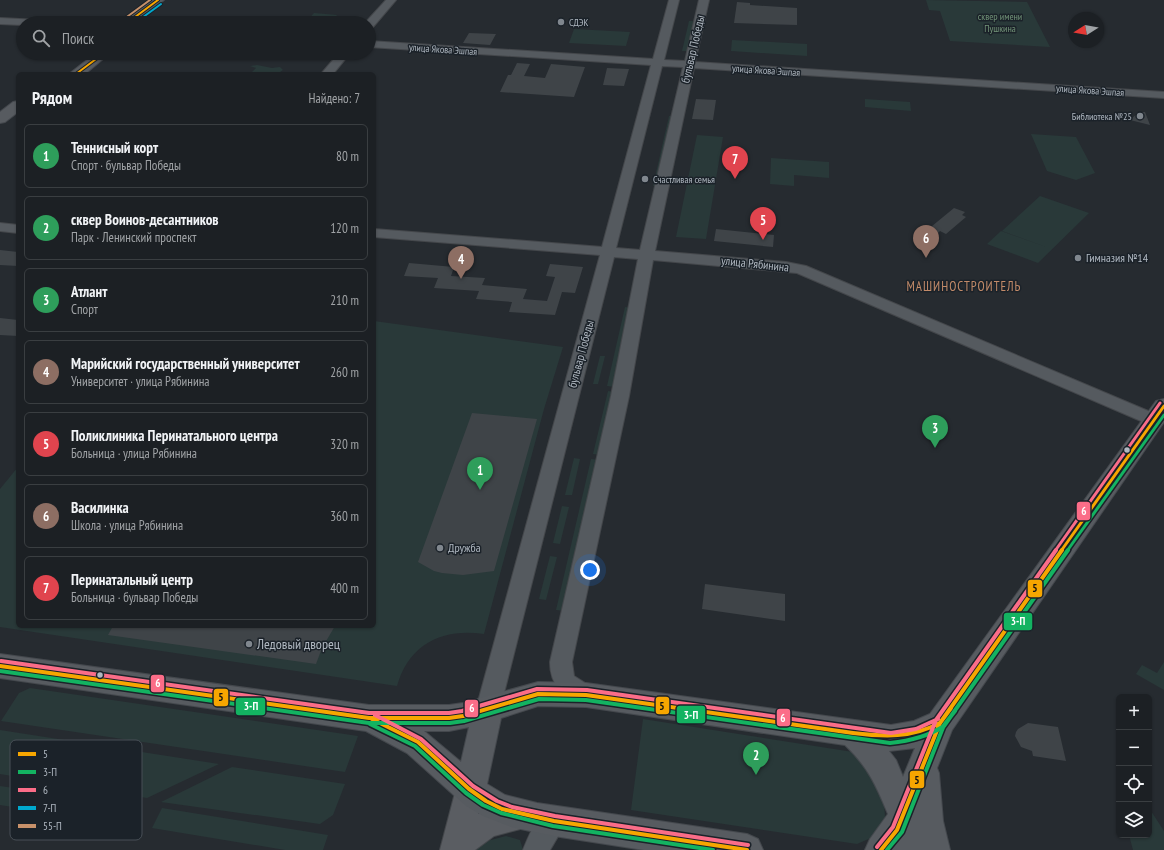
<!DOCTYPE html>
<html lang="ru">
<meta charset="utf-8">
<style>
:root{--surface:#1c2024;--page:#292d31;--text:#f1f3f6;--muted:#a0a3a6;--line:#3a3e41;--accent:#bca0f2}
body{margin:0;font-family:"PT Sans Narrow",sans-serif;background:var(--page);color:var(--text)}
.controls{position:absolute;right:12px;bottom:12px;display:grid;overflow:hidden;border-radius:6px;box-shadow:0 1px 3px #0004}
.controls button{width:36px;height:36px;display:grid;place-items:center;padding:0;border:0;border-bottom:1px solid var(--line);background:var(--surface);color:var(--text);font:20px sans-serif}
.compass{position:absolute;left:1068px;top:12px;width:36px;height:36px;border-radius:50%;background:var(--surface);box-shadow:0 1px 3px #0004;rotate:259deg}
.you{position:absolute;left:590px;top:570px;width:14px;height:14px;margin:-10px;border:3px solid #fff;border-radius:50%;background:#1a73e8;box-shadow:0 0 0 6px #1a73e833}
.badge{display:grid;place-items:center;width:26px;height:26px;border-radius:50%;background:var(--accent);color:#fff;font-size:13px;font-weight:700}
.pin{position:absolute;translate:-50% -33px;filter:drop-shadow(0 1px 2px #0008)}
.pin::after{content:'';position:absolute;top:21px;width:14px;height:12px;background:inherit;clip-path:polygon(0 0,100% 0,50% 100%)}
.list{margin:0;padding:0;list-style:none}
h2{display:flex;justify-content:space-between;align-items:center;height:52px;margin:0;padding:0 16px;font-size:17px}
h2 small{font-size:13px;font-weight:400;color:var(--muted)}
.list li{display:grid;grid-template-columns:26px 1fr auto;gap:12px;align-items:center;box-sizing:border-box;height:64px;margin:0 8px 8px;padding:0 8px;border:1px solid var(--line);border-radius:6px}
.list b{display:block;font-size:15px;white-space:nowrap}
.list p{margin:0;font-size:13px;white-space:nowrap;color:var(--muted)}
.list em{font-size:13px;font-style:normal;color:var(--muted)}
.icon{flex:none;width:22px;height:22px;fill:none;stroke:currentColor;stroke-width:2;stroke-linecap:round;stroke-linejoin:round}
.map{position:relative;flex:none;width:1164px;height:850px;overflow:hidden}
.search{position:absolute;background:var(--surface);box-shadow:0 1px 3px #0004;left:16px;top:16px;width:360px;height:44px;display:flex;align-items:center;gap:10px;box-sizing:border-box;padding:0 14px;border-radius:22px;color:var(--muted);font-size:15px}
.panel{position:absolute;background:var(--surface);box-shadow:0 1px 3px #0004;left:16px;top:72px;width:360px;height:556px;border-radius:6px}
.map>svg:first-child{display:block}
.green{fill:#293939}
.building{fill:#3f4448}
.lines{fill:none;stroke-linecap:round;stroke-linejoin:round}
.tertiary-casing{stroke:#44474b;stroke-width:2}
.secondary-casing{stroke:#44474b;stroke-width:2}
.primary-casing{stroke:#44484d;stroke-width:2}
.tertiary{fill:#555a5f;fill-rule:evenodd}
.secondary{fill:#5a5d62;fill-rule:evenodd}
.primary{fill:#575b60;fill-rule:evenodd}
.bus-1-far2-casing{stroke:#1b2229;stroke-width:4}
.bus-1-far1-casing{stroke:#1b2229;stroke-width:6}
.bus-1-casing{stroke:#1b2229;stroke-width:7}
.bus-2-far1-casing{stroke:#1b2229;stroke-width:6}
.bus-2-casing{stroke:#1b2229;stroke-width:7}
.bus-3-far1-casing{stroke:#1b2229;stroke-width:6}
.bus-3-casing{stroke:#1b2229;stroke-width:7}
.bus-4-casing{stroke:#1b2229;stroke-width:4}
.bus-5-casing{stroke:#1b2229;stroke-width:4}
.bus-1-far2{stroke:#f7a600;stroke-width:2}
.bus-1-far1{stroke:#f7a600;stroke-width:3}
.bus-1{stroke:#f7a600;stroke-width:4}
.bus-2-far1{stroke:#13b361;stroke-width:3}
.bus-2{stroke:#13b361;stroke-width:4}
.bus-3-far1{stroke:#fb6d88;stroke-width:3}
.bus-3{stroke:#fb6d88;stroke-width:4}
.bus-4{stroke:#00a9ce;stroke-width:2}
.bus-5{stroke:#c7916a;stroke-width:2}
.poi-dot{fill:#80878e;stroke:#1b2229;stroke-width:1.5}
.bus-dot{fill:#b0b8c1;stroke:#1b2229;stroke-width:1.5}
.labels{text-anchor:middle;stroke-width:3;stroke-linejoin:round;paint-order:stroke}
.far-park-label{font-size:10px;fill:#729478;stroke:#1b2229}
.far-poi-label{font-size:10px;fill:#b0b8c1;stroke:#1b2229;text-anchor:start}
.far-street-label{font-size:10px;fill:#b0b8c1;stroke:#1b2229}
.street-label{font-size:12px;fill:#b0b8c1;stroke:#1b2229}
.poi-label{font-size:12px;fill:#b0b8c1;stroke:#1b2229;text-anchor:start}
.neighbourhood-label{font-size:13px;letter-spacing:1px;fill:#c38b69;stroke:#1b2229}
.near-poi-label{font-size:14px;fill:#b0b8c1;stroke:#1b2229;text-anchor:start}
.key{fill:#1b2229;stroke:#484f57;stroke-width:1}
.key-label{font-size:11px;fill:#b0b8c1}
.line-badge{stroke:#1b2229;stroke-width:1.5}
.badge-label{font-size:11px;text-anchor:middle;font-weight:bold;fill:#fff}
.pale-badge-label{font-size:11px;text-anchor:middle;font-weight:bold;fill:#111}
</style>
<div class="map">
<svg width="1164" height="850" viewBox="0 0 1164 850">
<rect width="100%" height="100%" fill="#262b30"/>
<path class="green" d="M 926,0 L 1027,2 L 1050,47 L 950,41 L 940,11 L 929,10 Z
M 314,13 L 337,15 L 330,23 L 305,23 Z
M 689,21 L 694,21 L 687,51 L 682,51 Z
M 574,29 L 630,32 L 626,46 L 569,43 Z
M 732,40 L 807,44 L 807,56 L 731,51 Z
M 257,65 L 272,68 L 280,67 L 283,70 L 277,74 L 250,74 L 256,68 L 250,66 Z
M 865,99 L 910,102 L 911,111 L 865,107 Z
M 669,116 L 673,116 L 657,187 L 653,186 Z
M 1031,134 L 1076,137 L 1095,173 L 1076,180 L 1047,171 Z
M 697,135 L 723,137 L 706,239 L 676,237 Z
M 771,158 L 829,162 L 829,178 L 794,175 L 794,186 L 770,184 Z
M 1040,196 L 1089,213 L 1038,263 L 987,244 L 1001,231 L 1049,248 L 1002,231 Z
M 625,307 L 632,308 L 616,387 L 607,386 Z
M 374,321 L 563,347 L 544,409 L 484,634 C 442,628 409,644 397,686 L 0,627 L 0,489 L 18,467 L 18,626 L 374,626 Z
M 600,356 L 605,356 L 598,384 L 593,384 Z
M 608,391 L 615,392 L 601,455 L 593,454 Z
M 574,458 L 580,459 L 572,495 L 565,495 Z
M 591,459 L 599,460 L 565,611 L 556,610 Z
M 562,506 L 569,507 L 560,544 L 553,543 Z
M 550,556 L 557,557 L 546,600 L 539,599 Z
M 1164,662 L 1164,690 L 1136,674 L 1142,665 L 1157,673 Z
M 30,688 L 358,736 L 345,772 L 1,721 L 19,693 Z
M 643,719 L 853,752 L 883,787 L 885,817 L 873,837 L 857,844 L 631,810 Z
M 0,730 L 219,764 L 147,798 L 0,774 Z
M 232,767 L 345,784 L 333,815 L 320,824 L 161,802 Z
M 0,786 L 140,806 L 128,825 L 0,805 Z
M 162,808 L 328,835 L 323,850 L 285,850 L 152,828 Z
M 1149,808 L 1164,831 L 1164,850 L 1133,850 L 1129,835 L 1149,835 Z
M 506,836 L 520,840 L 523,850 L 475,850 L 487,841 Z"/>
<path class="building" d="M 737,2 L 750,3 L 750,5 L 797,8 L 797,25 L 734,23 Z
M 469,33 L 496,34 L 490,45 L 463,43 Z
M 517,63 L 530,64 L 524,76 L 545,78 L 551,64 L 585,67 L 574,97 L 500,92 L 508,75 L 511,75 Z
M 607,68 L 629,69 L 624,86 L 603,85 Z
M 696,99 L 716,100 L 713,120 L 692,119 Z
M 1139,112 L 1145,112 L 1150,125 L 1130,120 Z
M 954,208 L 965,212 L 962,215 L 966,217 L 946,234 L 940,231 L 936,235 L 926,231 Z
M 716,229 L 774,235 L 773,247 L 714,241 Z
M 0,250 L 18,252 L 18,266 L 0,265 Z
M 409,263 L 454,267 L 451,276 L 485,278 L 482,285 L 527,289 L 523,299 L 547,301 L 555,277 L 546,276 L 550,264 L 583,267 L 575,293 L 562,292 L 555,315 L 509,312 L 512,302 L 476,299 L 479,291 L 434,288 L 438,278 L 404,276 Z
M 0,318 L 18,320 L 18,336 L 0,335 Z
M 472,413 L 537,419 L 494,571 L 463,575 L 442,573 L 434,571 L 418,562 Z
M 705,584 L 785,594 L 785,621 L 702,609 Z
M 113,626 L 335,626 L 322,648 L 316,664 L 108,635 Z
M 1028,723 L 1058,727 L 1066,761 L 1033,756 L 1032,751 L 1021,747 L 1015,736 L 1016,732 L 1018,729 Z"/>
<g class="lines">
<defs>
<path id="tertiary" d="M 386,0 L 396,0 L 373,27 L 369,28 L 369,23 L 365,23 Z
M 669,0 L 679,0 L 664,60 L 685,61 L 699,0 L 709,0 L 695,62 L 1164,92 L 1164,98 L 694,68 L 655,251 L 786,262 L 806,266 L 1160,416 L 1163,420 L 1160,424 L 1154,426 L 1148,424 L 797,273 L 653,260 L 629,396 L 572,662 L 574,676 L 593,688 L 597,695 L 593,702 L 585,705 C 564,697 550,686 550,662 L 611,396 L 638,259 L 614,257 L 500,709 L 496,716 L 488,719 L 480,716 L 476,709 L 600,255 L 374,237 L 374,229 L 602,247 L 651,65 L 369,47 L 369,41 L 653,59 ZM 662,66 L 683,67 L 640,250 L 616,248 Z
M 0,18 L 39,20 L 44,23 L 23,23 L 23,25 L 0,24 Z
M 339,53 L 350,53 L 333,74 L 321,74 Z
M 0,223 L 18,225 L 18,233 L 0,231 Z
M 554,809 L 563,812 L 567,821 L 550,850 L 523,850 C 530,833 536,816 554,809 Z"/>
<path id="secondary" d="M 470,776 L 480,780 L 484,789 L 478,814 C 495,807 514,799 532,806 L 536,816 L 532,826 L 494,836 L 475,850 L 440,850 L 456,789 L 460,780 Z"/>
<path id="primary" d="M 150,0 L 164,0 L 135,23 L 121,23 Z
M 96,53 L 110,53 L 85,74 L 69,74 Z
M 18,101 L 18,112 L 5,122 L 0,123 L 0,112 L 13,102 Z
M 1164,399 L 1164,422 L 952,730 L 937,768 L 939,773 L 943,821 L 950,850 L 865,850 L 870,839 L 888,814 C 876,785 868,767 845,745 L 586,707 L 538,706 L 501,718 L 487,784 L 505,795 L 537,803 L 747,834 L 758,839 L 763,850 L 644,850 L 554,836 L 511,827 L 483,816 L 466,806 L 407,753 L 366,731 L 0,678 L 0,654 L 369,705 L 449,705 L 463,703 L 538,682 L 586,683 L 891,725 L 914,721 L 930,714 L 1156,401 ZM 469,727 L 461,762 L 424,731 L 449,731 ZM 915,748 L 903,777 L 896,760 L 889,751 Z"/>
</defs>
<use href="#tertiary" class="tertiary-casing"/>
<use href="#secondary" class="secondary-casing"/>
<use href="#primary" class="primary-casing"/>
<use href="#tertiary" class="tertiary"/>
<use href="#secondary" class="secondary"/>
<use href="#primary" class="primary"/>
<defs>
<path id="bus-1-far2" d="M 127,23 L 158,0
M 76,74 L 104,53"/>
<path id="bus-1-far1" d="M 1061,551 L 1164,406"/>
<path id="bus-1" d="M 0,666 L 369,718 L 449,718 L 463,716 L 538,694 L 586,695 L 853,733 C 885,737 911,738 940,723 L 1062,550
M 372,719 L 418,742 L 469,789 L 486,801 L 502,809 L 554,821 L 747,850
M 881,850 L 897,830 L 940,723 L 951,708"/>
<path id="bus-2-far1" d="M 1067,551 L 1164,415"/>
<path id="bus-2" d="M 0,671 L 369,723 L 450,723 L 464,721 L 539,699 L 586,700 L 890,743 C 910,741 927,737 944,726 L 1068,550
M 370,724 L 415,746 L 466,793 L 483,805 L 501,813 L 553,826 L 713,850
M 887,850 L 902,832 L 944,725 L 955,711"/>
<path id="bus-3-far1" d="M 1055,551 L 1160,403"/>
<path id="bus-3" d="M 1,661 L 369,713 L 449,713 L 462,711 L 537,689 L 587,690 L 891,733 L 916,729 L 938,719
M 375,715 L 421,739 L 473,786 L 497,801 L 512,807 L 555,816 L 748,845
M 877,847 L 893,827 L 936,720 L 1056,550"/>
<path id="bus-4" d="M 135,23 L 161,4"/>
<path id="bus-5" d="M 124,19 L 150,0"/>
</defs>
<use href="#bus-1-far2" class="bus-1-far2-casing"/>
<use href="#bus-1-far1" class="bus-1-far1-casing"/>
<use href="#bus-1" class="bus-1-casing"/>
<use href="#bus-2-far1" class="bus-2-far1-casing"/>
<use href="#bus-2" class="bus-2-casing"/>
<use href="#bus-3-far1" class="bus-3-far1-casing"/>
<use href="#bus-3" class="bus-3-casing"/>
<use href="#bus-4" class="bus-4-casing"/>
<use href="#bus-5" class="bus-5-casing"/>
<use href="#bus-1-far2" class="bus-1-far2"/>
<use href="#bus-1-far1" class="bus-1-far1"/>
<use href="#bus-1" class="bus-1"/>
<use href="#bus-2-far1" class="bus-2-far1"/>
<use href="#bus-2" class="bus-2"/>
<use href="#bus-3-far1" class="bus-3-far1"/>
<use href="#bus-3" class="bus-3"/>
<use href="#bus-4" class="bus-4"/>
<use href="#bus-5" class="bus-5"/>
</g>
<g class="poi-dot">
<circle cx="561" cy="22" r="4"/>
<circle cx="1140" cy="116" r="4"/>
<circle cx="645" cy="179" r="4"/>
<circle cx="1078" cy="258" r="4"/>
<circle cx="440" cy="548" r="4"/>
<circle cx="249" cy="644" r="4"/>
</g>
<g class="bus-dot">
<circle cx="1127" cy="450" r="3.5"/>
<circle cx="100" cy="675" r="3.5"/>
</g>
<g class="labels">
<g class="far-park-label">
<text x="1000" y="20">сквер имени<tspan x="1000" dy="12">Пушкина</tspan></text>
</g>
<g class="far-poi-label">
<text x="569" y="26">СДЭК</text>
<text x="1132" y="120" text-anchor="end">Библиотека №25</text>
<text x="653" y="183">Счастливая семья</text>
</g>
<g class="far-street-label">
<text transform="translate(443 49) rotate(4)" y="4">улица Якова Эшпая</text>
<text transform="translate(766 70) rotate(4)" y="4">улица Якова Эшпая</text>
<text transform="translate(1090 90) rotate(4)" y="4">улица Якова Эшпая</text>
</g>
<g class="street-label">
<text transform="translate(693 49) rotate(-77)" y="4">бульвар Победы</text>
<text transform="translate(755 264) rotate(6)" y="4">улица Рябинина</text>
<text transform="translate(581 354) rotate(-75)" y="4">бульвар Победы</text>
</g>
<g class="poi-label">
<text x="1086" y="262">Гимназия №14</text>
<text x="448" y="552">Дружба</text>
</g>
<g class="neighbourhood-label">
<text x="964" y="291">МАШИНОСТРОИТЕЛЬ</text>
</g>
<g class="near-poi-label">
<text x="257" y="649">Ледовый дворец</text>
</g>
</g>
<rect x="10" y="740" width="132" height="100" rx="6" class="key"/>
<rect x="18" y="752" width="18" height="4" fill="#f7a600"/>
<rect x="18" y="770" width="18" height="4" fill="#13b361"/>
<rect x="18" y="788" width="18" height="4" fill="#fb6d88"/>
<rect x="18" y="806" width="18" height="4" fill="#00a9ce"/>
<rect x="18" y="824" width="18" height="4" fill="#c7916a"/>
<g class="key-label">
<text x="43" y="758">5</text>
<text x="43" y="776">3-П</text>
<text x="43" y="794">6</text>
<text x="43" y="812">7-П</text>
<text x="43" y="830">55-П</text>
</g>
<g class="line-badge">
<rect x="1076" y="501" width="15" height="20" rx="4" fill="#fb6d88"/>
<rect x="1027" y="579" width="16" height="19" rx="4" fill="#f7a600"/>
<rect x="1003" y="612" width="30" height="19" rx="4" fill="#13b361"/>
<rect x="150" y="674" width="15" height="19" rx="4" fill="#fb6d88"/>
<rect x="213" y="688" width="16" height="19" rx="4" fill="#f7a600"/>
<rect x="655" y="696" width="15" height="19" rx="4" fill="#f7a600"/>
<rect x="235" y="697" width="31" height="19" rx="4" fill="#13b361"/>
<rect x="464" y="699" width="15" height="19" rx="4" fill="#fb6d88"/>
<rect x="676" y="705" width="30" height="19" rx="4" fill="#13b361"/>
<rect x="776" y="708" width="15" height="19" rx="4" fill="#fb6d88"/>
<rect x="909" y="770" width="16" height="19" rx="4" fill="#f7a600"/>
</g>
<g class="badge-label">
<text x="1084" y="515">6</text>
<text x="1018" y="625">3-П</text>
<text x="158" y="687">6</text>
<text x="251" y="710">3-П</text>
<text x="472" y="712">6</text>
<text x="691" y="719">3-П</text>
<text x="783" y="722">6</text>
</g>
<g class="pale-badge-label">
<text x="1035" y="592">5</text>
<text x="221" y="701">5</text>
<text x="662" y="710">5</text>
<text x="917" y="784">5</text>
</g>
</svg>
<div class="controls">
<button>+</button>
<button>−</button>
<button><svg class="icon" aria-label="locate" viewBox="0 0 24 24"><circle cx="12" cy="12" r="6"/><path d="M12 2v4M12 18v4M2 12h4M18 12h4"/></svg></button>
<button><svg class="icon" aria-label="layers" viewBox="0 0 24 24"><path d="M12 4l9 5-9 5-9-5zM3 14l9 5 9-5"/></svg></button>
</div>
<svg class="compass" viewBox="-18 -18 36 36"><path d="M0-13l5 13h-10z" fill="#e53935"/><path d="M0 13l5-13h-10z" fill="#a0a3a6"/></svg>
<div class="you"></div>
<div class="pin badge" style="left:480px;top:490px;background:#2e9e5b">1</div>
<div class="pin badge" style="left:756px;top:775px;background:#2e9e5b">2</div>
<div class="pin badge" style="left:935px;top:448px;background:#2e9e5b">3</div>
<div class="pin badge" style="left:461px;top:279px;background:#8d6e63">4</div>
<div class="pin badge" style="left:763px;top:240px;background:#e0444e">5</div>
<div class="pin badge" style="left:926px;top:258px;background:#8d6e63">6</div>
<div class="pin badge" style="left:735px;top:179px;background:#e0444e">7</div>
<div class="search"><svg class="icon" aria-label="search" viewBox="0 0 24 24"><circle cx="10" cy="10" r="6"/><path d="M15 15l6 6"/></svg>Поиск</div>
<section class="panel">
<h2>Рядом<small>Найдено: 7</small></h2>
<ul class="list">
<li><span class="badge" style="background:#2e9e5b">1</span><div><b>Теннисный корт</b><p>Спорт · бульвар Победы</p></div><em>80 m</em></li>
<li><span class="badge" style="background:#2e9e5b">2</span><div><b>сквер Воинов-десантников</b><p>Парк · Ленинский проспект</p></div><em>120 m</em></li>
<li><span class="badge" style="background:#2e9e5b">3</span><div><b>Атлант</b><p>Спорт</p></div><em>210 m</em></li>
<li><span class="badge" style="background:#8d6e63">4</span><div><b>Марийский государственный университет</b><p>Университет · улица Рябинина</p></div><em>260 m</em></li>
<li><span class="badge" style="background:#e0444e">5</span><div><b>Поликлиника Перинатального центра</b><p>Больница · улица Рябинина</p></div><em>320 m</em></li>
<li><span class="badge" style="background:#8d6e63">6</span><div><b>Василинка</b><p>Школа · улица Рябинина</p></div><em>360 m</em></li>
<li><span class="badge" style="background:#e0444e">7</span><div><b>Перинатальный центр</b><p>Больница · бульвар Победы</p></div><em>400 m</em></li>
</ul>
</section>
</div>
